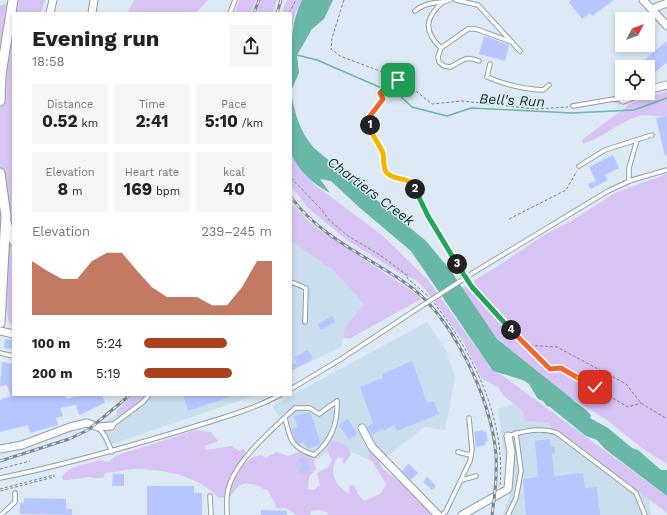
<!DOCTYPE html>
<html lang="en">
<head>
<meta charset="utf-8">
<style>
	:root { --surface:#fff; --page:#f6f6f6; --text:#222; --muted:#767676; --accent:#aa4220 }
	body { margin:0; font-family:"Work Sans",sans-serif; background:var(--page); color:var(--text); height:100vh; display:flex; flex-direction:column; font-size:15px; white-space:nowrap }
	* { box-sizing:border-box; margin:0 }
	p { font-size:13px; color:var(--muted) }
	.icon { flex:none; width:22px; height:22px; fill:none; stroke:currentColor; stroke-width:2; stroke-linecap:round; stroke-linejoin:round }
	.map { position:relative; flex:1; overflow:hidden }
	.drawer { position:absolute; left:12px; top:12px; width:280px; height:384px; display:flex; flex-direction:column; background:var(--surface); border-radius:0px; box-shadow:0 2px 6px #0003 }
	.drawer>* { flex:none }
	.needle { width:26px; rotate:48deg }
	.controls { position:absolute; left:615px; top:12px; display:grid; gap:8px }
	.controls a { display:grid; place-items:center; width:40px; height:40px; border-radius:0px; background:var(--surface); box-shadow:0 2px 6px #0003; font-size:20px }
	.pin { position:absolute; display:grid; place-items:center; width:34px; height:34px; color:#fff; margin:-17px; border-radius:8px; box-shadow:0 2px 6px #0006 }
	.km { position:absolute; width:20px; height:20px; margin:-10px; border-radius:50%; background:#222; color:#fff; font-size:11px; line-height:20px; text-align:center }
	.round { display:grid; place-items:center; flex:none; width:42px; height:42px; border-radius:0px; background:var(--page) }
	.summary { display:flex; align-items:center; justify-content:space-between; height:68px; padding:0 20px }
	h1 { font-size:22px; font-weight:700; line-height:30px }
	.metrics { display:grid; grid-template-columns:repeat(3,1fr); gap:6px; height:68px; padding:4px 20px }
	.metrics div { display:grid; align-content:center; border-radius:0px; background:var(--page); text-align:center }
	.metrics b { font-size:17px; font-weight:700 }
	.metrics small { font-size:11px; font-weight:400 }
	.metrics p { font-size:11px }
	.chart { height:112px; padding:8px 20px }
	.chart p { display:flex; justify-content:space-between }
	.chart svg { width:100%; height:72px; margin-top:4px; fill:var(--accent); opacity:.7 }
	ul { padding:0 20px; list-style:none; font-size:13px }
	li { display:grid; grid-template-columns:64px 48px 1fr; align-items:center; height:30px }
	li i { height:10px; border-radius:5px; background:var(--accent) }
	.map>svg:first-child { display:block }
	.built { fill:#cbdeed }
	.green { fill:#d8c4f4 }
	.water { fill:#68b7a7 }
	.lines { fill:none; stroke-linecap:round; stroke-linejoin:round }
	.stream { stroke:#68b7a7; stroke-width:1.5 }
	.building { fill:#b7c6fe }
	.service-casing { stroke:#929da7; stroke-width:5.5 }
	.minor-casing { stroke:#929da7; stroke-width:9 }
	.tertiary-casing { stroke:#929da7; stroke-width:11 }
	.path { stroke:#7e868d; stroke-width:1; stroke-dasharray:3 2; stroke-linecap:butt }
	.service { stroke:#fff; stroke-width:3.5 }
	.minor { stroke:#fff; stroke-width:7 }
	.tertiary { stroke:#fff; stroke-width:9 }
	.rail-casing { stroke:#7e878e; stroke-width:3 }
	.rail { stroke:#dde9f4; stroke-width:1.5; stroke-dasharray:4.5; stroke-linecap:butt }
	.service-bridge-casing { stroke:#929da7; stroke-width:5.5; stroke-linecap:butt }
	.service-bridge { stroke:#fff; stroke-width:3.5 }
	.split-1-casing { stroke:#fff; stroke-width:8 }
	.split-2-casing { stroke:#fff; stroke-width:8 }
	.split-3-casing { stroke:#fff; stroke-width:8 }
	.split-4-casing { stroke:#fff; stroke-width:8 }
	.split-5-casing { stroke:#fff; stroke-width:8 }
	.split-6-casing { stroke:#fff; stroke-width:8 }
	.split-1 { stroke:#f0652b; stroke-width:5 }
	.split-2 { stroke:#f5b400; stroke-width:5 }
	.split-3 { stroke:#22a559; stroke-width:5 }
	.split-4 { stroke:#22a559; stroke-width:5 }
	.split-5 { stroke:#f0652b; stroke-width:5 }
	.split-6 { stroke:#f5b400; stroke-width:5 }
	.labels { text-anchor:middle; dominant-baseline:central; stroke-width:3; stroke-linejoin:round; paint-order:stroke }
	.water-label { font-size:14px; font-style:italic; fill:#0d342d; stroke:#dde9f4 }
</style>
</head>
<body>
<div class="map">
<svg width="667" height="515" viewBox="0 0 667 515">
	<rect width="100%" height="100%" fill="#dde9f4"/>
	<!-- built -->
	<g class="built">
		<path d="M291,241L333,270L364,304L346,326L341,347L291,371Z"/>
		<path d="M427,322L446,350L455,377L445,430L424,427L378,464L336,445L311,464L272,406Z"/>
		<path d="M144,395H256L107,446L94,427L131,407Z"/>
		<path d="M519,402L649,497L651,515H503L510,495L498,409Z"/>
	</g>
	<!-- green -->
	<g class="green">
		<path d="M14,0H45L41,13H13V325L9,322L0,285V6Z"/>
		<path d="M134,0H208L196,13H127Z"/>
		<path d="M239,0H256L251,13H235Z"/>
		<path d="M261,0H277L273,13H256Z"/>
		<path d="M287,0H302L295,14L291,35V13H282Z"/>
		<path d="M667,91V116C658,117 645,114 639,116C618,123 603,137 583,144L582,140L630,104Z"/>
		<path d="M291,154L294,161L315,185L383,236L428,280L493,371L500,374L667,496V513L583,449L550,428L549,423L525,421L524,412L503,395L498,387L482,379L463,341L425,289L416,280L403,275L347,240L308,208L291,186Z"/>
		<path d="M667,174V464L642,448L607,420L571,398L497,339L462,288L506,261L542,236L569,222L617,192Z"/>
		<path d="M291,202L312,225L416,294L421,299L349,339L343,337L346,326L364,304L333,270L291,241Z"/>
		<path d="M133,395H145L136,405L117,416V410Z"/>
		<path d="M196,430L211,432L218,441L205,446L206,450L232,446L239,451L244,449L246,453L242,462L246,463L253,457L261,455L266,458L276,452L288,456L300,452L313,459L316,469L309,477L308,489L314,490L320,485L317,473L329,467L332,460C327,454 326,447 332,441C340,442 348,446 351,454L345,463H343V458L338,457C327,471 336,488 350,494L349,487L351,485L355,486L357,493L364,501L380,494L386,485C381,473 373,465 368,454L372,452L384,470L408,488L430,511V515H328L327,512L319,510L311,511L310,515H296L286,508H277L268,490L263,489L261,487C243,481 241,482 230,497L219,498C200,477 170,471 143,469C131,468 117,472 106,473L103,478H92L90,477L67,480H63L62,478C66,465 89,465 99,460L109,462L115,456Z"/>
	</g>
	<!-- water -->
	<g class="water">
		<path d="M302,0H333L324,19L312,29L297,55L299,73L291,91C291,60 288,29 302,0Z"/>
		<path d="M291,91C294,113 300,132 314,148L426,241L451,271L497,339L571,398C577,405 588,409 591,416L590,418L608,428L632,448L638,450L661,470H667V496L605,449L597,440L586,436L550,407L547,406L543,401L538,399L529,384L523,380L493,371L411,251L360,208L331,181L320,179L330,193C313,184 299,171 291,154Z"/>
	</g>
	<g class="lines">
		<!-- stream -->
		<path class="stream" d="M297,55L317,60L400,96L412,107L447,116L471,108L572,113L634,110L667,98"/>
	</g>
	<!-- building -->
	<g class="building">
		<path d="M572,0H614L592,16L590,13L582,19L569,2Z"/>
		<path d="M484,36L509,45L505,61L479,54Z"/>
		<path d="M667,41V62L648,78V67H636Z"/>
		<path d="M667,116V155L665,156L656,118Z"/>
		<path d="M613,155L619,168L605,175L608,180L591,189L588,184L596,181L589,167Z"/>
		<path d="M332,316L335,322L321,330L318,324Z"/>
		<path d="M5,339L13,340V349L4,348Z"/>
		<path d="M308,350L313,359L291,371V365L297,362L294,357Z"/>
		<path d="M412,361L427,403L434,401L439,414L397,431L394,425L384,431L382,429L372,435L367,427L373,423L360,387L383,378L382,374Z"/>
		<path d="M2,362L13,364V395H65L66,399L82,395H102L105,403L79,415L76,405L60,408L63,416L56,418L58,425L30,433L28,425L0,432V400L11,396L7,385L0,386Z"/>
		<path d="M183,395H233V396L188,411Z"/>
		<path d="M310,412L321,444L308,449L303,442L299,444L295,440L292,429L298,427L294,416Z"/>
		<path d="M348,419L357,434L349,440L339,425Z"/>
		<path d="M483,430V432L486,431L488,441L485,442L486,445L476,447L474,432Z"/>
		<path d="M550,439L551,447H555V454H552L554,476L583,473L585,488L597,487L600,515H526L523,479L538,477L535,441Z"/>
		<path d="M303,457L311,468L302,474L298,469L303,466L298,460Z"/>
		<path d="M409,464L418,473L411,480L402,471Z"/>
		<path d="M113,474H124V486H112Z"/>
		<path d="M427,477L436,486L432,490L423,482Z"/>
		<path d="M147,486H194V493H202V515H147Z"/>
		<path d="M24,498L66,499V509H72V515L20,514V503H24Z"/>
		<path d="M261,510L287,511V515H261Z"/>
	</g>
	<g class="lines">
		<!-- service casing -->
		<g class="service-casing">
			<g id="service">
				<path d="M456,0L478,5L520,51"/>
				<path d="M415,11C429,0 435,5 450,0"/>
				<path d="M230,13L235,0"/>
				<path d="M441,48C424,32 424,18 443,2"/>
				<path d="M479,61C464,55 463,61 450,67L444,66L439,62L438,57L441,48L468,29H476L512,42"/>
				<path d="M490,64L487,77C506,85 523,89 543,90L549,85"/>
				<path d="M573,106L614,99L623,100"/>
				<path d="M579,166L605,150L652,135"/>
				<path d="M629,181V168L637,140"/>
				<path d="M476,271L608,191L632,180L667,170"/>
				<path d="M291,282L306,288L305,322"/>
				<path d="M0,353L13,356"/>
				<path d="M291,389L341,359L420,307"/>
				<path d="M285,418C290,439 291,448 314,455C332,441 338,423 337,401"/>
				<path d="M111,426L143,402L149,395"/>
				<path d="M98,427L105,436L112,452"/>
				<path d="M508,436C523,431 541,427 557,433L631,489L636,493L645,515"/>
				<path d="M458,452L470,455"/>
				<path d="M0,478C61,466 120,449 180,431C214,420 248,412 280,395"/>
				<path d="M462,480L476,476"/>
				<path d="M210,496L211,515"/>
				<path d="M1,515L15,502V493"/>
				<path d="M227,515C227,507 226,498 228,490C234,461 274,428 295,408H310L319,414L337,401"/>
				<path d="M442,515L446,511L470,461L472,450L469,418"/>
				<path d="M508,515L516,498L521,471L516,433"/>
			</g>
		</g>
		<!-- minor casing -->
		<g class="minor-casing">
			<g id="minor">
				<path d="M643,0L667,26"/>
				<path d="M652,9L667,3"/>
				<path d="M50,13L53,0"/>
				<path d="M92,13L94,0"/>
				<path d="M648,90L667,85"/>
				<path d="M623,100L641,93"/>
				<path d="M7,222L13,241"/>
				<path d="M0,331L13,334"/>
				<path d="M362,428L372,447L438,515"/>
				<path d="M0,449L22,445L70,427L87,423L98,427L111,426"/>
				<path d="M462,515L508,489L511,452L508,436"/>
			</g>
		</g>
		<!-- tertiary casing -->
		<g class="tertiary-casing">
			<g id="tertiary">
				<path d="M0,101L1,75L13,0"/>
				<path d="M0,173L6,216L0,323"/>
			</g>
		</g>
		<!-- path -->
		<g class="path">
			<path d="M344,0L332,38L331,49L340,56L385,73L411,88L392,91L385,88L380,93L383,99L370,116L371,132L382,152L386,171L413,184L428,216L463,273"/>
			<path d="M289,13L296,0"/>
			<path d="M412,88L432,104L462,101L536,109L568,107"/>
			<path d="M291,178L322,210L329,220L348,236L380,255L408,276L407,278L428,296"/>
			<path d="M509,219L566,190L577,171"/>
			<path d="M469,282L525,345L550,369L561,368L628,407L641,403"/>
			<path d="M434,303C474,354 506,420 500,486"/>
			<path d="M525,345L557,347L626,384L641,403L667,419"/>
			<path d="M0,469L30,461"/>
			<path d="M0,489L54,475V477L0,491"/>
		</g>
		<!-- service -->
		<use href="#service" class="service"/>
		<!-- minor -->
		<use href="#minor" class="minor"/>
		<!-- tertiary -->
		<use href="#tertiary" class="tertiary"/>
		<!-- rail casing -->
		<g class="rail-casing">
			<g id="rail">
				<path d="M254,13L259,0"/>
				<path d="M277,13L281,0"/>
				<path d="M291,197C319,236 366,256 404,282C451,313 492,399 496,455C497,475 495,495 492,515"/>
				<path d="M0,461L69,439L88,430L130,395"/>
			</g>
		</g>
		<!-- rail -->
		<use href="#rail" class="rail"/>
		<!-- service-bridge casing -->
		<g class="service-bridge-casing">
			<path id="service-bridge" d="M420,307L476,271"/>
		</g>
		<!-- service-bridge -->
		<use href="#service-bridge" class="service-bridge"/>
	</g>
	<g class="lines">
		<!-- split-1 casing -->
		<g class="split-1-casing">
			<path id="split-1" d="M370,125V116L383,99L380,93L385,88L392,91L411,88L398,80"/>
		</g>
		<!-- split-2 casing -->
		<g class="split-2-casing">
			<path id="split-2" d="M370,125C371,136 379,143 383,153C384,159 383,167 386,172C394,182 410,175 415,189"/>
		</g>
		<!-- split-3 casing -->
		<g class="split-3-casing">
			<path id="split-3" d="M415,189L428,216L457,264"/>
		</g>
		<!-- split-4 casing -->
		<g class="split-4-casing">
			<path id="split-4" d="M457,264L472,287L511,330"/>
		</g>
		<!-- split-5 casing -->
		<g class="split-5-casing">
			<path id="split-5" d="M511,330L550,369L561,368L578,378"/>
		</g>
		<!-- split-6 casing -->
		<g class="split-6-casing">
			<path id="split-6" d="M578,378L595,387"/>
		</g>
		<!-- split-1 -->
		<use href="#split-1" class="split-1"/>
		<!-- split-2 -->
		<use href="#split-2" class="split-2"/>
		<!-- split-3 -->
		<use href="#split-3" class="split-3"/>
		<!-- split-4 -->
		<use href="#split-4" class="split-4"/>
		<!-- split-5 -->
		<use href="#split-5" class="split-5"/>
		<!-- split-6 -->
		<use href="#split-6" class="split-6"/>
	</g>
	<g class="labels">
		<!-- water labels -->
		<g class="water-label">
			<text transform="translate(512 100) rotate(3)">Bell's Run</text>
			<text transform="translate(371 191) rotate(37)">Chartiers Creek</text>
		</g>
	</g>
</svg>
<div class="controls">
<a><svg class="needle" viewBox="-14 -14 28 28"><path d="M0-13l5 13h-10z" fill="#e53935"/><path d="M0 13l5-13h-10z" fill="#767676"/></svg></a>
<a><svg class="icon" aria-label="locate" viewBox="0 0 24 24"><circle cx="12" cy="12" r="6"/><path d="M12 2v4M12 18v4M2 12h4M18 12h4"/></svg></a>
</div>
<div class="pin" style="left:398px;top:80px;background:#1e9e55"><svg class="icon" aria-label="arrive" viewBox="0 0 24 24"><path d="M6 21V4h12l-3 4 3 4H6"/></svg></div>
<div class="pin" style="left:595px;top:387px;background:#d93025"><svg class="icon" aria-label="check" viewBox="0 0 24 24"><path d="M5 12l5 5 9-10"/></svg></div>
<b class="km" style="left:370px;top:125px">1</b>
<b class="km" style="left:415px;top:189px">2</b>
<b class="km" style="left:457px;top:264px">3</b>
<b class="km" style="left:511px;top:330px">4</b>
<section class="drawer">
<div class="summary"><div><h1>Evening run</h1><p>18:58</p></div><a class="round"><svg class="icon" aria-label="share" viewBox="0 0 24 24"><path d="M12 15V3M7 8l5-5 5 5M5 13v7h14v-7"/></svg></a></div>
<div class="metrics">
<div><p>Distance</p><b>0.52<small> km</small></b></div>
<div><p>Time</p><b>2:41</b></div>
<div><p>Pace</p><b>5:10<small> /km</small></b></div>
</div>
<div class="metrics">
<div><p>Elevation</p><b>8<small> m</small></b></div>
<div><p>Heart rate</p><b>169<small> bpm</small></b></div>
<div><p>kcal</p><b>40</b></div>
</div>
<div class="chart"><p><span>Elevation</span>239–245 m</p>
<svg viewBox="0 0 160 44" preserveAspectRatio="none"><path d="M0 44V11L10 17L20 22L30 22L40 11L50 6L60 6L70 17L80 27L90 33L100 33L110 33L120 38L130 38L140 27L150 11L160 11V44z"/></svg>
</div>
<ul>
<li><b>100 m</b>5:24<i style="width:65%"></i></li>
<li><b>200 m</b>5:19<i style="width:69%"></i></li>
</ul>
</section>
</div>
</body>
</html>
